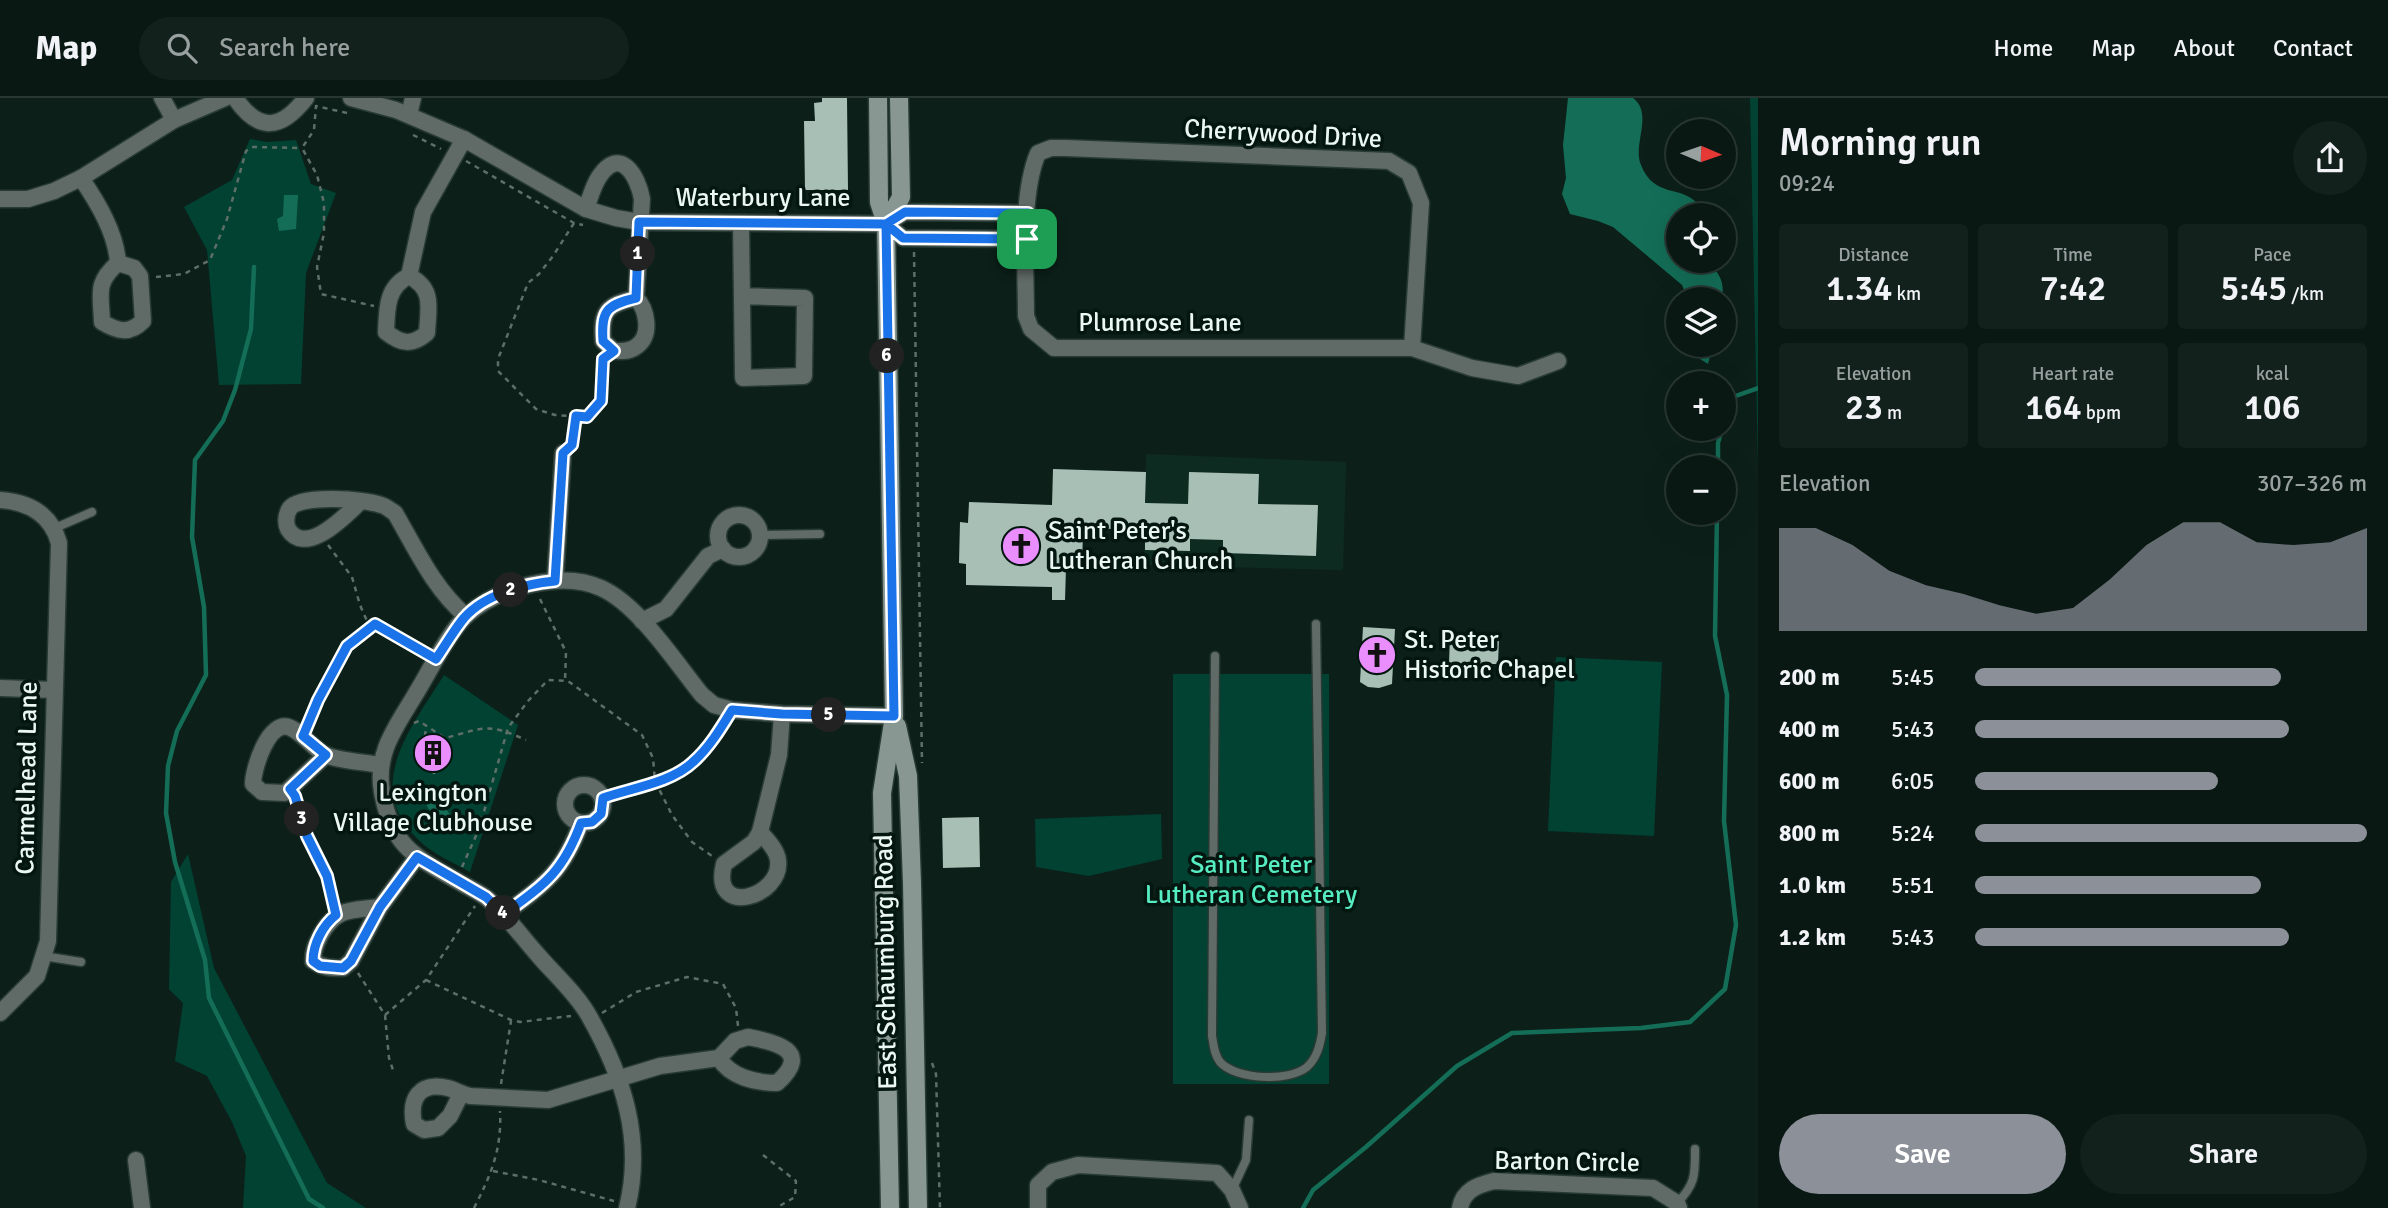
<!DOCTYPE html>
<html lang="en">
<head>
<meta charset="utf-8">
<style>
	:root { --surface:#091813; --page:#12211c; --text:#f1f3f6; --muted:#99a0a0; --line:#293733; --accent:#8c9099 }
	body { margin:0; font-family:Signika,sans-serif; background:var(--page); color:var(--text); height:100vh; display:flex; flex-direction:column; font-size:26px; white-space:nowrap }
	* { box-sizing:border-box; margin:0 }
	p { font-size:23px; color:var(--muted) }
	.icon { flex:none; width:38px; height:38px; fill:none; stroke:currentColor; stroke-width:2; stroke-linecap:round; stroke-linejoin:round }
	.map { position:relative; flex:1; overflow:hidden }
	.sheet { display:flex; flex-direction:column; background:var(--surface); width:630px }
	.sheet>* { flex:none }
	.needle { width:46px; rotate:92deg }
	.controls { position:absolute; left:1666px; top:21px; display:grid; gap:14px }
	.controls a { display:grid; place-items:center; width:70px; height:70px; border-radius:50%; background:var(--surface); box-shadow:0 7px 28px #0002,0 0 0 2px var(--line); font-size:35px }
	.pin { position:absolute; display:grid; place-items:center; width:60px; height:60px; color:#fff; margin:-30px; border-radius:14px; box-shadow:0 4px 10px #0006 }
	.km { position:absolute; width:35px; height:35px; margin:-18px; border-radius:50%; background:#222; color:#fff; font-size:19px; line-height:35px; text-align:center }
	.round { display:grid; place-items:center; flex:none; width:74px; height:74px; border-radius:37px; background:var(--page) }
	.headline { display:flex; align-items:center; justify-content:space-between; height:119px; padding:0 21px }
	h1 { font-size:38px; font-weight:600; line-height:52px }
	.metrics { display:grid; grid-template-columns:repeat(3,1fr); gap:10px; height:119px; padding:7px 21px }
	.metrics div { display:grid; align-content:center; border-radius:7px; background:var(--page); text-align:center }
	.metrics b { font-size:35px; font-weight:600 }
	.metrics small { font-size:19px; font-weight:400 }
	.metrics p { font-size:19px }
	.chart { height:196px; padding:14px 21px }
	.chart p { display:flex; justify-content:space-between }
	.chart svg { width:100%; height:126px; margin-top:7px; fill:var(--accent); opacity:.7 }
	.primary-button { display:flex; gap:14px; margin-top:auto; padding:14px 21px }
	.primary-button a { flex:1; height:80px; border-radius:42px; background:var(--accent); color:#fff; font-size:28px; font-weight:600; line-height:80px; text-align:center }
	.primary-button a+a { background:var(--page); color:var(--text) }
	ul { padding:0 21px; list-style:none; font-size:23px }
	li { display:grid; grid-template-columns:112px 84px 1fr; align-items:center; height:52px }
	li i { height:18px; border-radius:9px; background:var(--accent) }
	header { display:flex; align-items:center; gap:42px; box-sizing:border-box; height:98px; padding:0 35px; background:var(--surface); border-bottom:2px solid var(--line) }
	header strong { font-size:33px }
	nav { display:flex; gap:38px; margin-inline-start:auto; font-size:24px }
	.search { width:490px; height:63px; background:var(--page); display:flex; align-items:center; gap:18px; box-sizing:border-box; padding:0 24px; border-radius:38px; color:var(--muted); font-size:26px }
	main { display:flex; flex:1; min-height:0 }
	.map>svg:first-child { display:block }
	.built { fill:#0e2b22 }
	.green { fill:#014233 }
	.water { fill:#146e57 }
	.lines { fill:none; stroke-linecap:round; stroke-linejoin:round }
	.stream { stroke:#146e57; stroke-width:4.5 }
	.building { fill:#a8bfb6 }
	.lane-casing { stroke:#273a33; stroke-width:11 }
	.street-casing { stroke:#273a33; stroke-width:19 }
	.secondary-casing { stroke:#273a33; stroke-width:21 }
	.path { stroke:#5e6f68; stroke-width:2.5; stroke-dasharray:5 5; stroke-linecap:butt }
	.lane { stroke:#606a66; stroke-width:8 }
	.street { stroke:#606a66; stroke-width:16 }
	.secondary { stroke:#889791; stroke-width:18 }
	.route-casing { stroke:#fff; stroke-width:14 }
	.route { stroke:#1a73e8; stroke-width:9 }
	.labels { text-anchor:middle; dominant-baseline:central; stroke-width:7; stroke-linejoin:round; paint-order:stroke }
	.street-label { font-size:26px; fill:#ebf7f2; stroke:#041610 }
	.poi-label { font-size:26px; fill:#ebf7f2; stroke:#041610; text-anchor:start }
	.park-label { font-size:26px; fill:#57edc2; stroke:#041610 }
</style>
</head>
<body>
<header>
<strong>Map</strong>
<div class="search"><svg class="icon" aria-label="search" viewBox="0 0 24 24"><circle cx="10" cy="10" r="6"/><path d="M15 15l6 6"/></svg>Search here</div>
<nav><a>Home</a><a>Map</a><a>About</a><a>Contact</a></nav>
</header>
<main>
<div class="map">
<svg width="1758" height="1110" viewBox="0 0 1758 1110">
	<rect width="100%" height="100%" fill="#0c2019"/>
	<!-- built -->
	<path class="built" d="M1146,356L1346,364L1343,472L1144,467Z"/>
	<!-- green -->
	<g class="green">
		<path d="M1750,0H1758V367Z"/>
		<path d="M250,41L267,44L296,42L311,86L336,95L306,175L301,286L219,287L207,152L184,109L232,82Z"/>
		<path d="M1556,559L1662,564L1654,738L1548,733Z"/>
		<rect x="1173" y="576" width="156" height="410"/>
		<path d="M444,577L518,627L470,774C456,766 440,759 428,750C357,695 409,633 444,577Z"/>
		<path d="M1161,716L1162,761L1089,778L1036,769L1035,721Z"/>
		<path d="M188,756L214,870L327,1085L366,1110H243L246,1058L232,1024L207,978L175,963L183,905L169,891L171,784Z"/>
	</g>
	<!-- water -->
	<g class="water">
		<path d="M1568,0H1633C1654,16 1632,46 1641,67C1654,100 1680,87 1697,105L1696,117H1678V163H1707C1719,175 1725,183 1722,201H1688L1682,187L1613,129L1598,123L1570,116L1562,96L1566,80L1563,47Z"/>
		<path d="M284,97H298L296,131L279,133L277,121L283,118Z"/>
		<path d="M1694,247H1713L1708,266L1692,256Z"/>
		<path d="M432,690L453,721L438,733L426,721L432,716L421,698Z"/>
	</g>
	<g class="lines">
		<!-- stream -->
		<g class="stream">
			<path d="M254,169L251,231L235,292L223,323L195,362L192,439L204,509L206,577L177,633L168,668L166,715L175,764L205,862L209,900L309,1101L323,1110"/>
			<path d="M1724,323L1730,300L1758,290"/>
			<path d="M1718,369V345L1722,331"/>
			<path d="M1303,1110L1313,1092L1366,1049L1457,968L1512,935L1641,930L1690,924L1725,891L1736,827L1724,723L1727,597L1715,538L1717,415"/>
		</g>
	</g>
	<!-- building -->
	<g class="building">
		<path d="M822,0H847L848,92H805L804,23H815L814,5L822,4Z"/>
		<path d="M1053,371L1146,374L1145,405L1188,406L1189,374L1259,376L1258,406L1318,407L1316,458L1223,455V442L1190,441V453L1145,452V432L1083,430L1082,470H1066L1065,502H1052V489L966,487V466L959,465L960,424L968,425L969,404L1052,407Z"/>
		<path d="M1363,529L1395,531L1392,586L1379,590L1368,589L1360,584Z"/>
		<path d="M1450,538L1499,541L1498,566H1449Z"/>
		<path d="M434,635L445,642V668L434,676L419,668L422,640Z"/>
		<path d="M979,719L980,769L943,770L942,720Z"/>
	</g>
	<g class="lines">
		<!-- lane casing -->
		<g class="lane-casing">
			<g id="lane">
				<path d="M55,430L92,414"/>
				<path d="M760,437L820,436"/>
				<path d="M1215,558L1212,938C1214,948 1214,956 1220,964C1236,982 1289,984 1307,969C1317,960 1320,947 1322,935L1316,526"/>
				<path d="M43,858L81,864"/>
				<path d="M1232,1092L1246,1062L1249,1022"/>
				<path d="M1677,1105C1696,1086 1695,1076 1695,1051"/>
			</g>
		</g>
		<!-- street casing -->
		<g class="street-casing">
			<g id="street">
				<path d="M162,0L174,22"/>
				<path d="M235,0C259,35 281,32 306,0"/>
				<path d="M351,0L396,12L464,41L586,111L616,120L639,124L886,126L905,114L1028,115"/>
				<path d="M409,17L413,0"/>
				<path d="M81,80C98,105 116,135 118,165"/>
				<path d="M0,101H28L54,93L81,80L174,22L225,0"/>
				<path d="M586,111C590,100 593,88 599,79C620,47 638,78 642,101L636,200C647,211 652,237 637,248C630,254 621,253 614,253L603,243C601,213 606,207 636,200"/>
				<path d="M741,125L743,280L804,278L805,200L742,198"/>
				<path d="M886,126L903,140L1027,141"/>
				<path d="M118,165L134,170L140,178L143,223C129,237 117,233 102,224C101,195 95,185 118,165Z"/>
				<path d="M409,178C435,191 428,211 427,235C412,248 401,246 386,234C387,212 386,189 409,178Z"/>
				<path d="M409,178L423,114L464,41"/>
				<path d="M1412,250L1421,105L1409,75L1389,63L1065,50H1051L1038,55C1020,98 1026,170 1026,218L1031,231L1054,250H1412L1472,270L1518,278L1558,263"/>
				<path d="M0,402C29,404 51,416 59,445L48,843L37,878L0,915"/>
				<path d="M360,404C346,417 306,460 288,431C285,425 286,416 290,410C301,396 365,401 381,407C386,408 390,412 395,415C416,451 434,491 466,518"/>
				<circle cx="739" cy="438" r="21"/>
				<path d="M555,483L563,355"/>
				<path d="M642,523L666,511L708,458L723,451"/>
				<path d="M0,590L54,592"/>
				<path d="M326,657L285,695L262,694L253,686C253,671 269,619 291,630C304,636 313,651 326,657C339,663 365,664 380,667"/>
				<circle cx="584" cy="706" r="19"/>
				<path d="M760,734C767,742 777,752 778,762C783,799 710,821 724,766L754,744Z"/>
				<path d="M760,734L779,657L782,616"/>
				<path d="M380,809C351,813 337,809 321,836C316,846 313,852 313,863C323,870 331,870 343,870L351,863L380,809L417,759"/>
				<path d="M504,816C545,786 563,774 581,725"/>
				<path d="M748,939C776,944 813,953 777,985C756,985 730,979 719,960L735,943Z"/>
				<path d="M461,996L450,1018L438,1030L424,1032L414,1026C409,1001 419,983 448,990C456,992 461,996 470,998L548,1002L660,968L719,960"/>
				<path d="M136,1062L142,1110"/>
				<path d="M627,1110C644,1041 623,978 589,918C576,895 554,876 538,857C521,838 507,818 488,801C481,795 470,790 461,785C416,759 392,750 382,694C375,655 396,629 415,597C428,576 450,532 467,517C499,489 562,472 601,490C639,507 676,565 702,597L714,607L732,612L782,616L894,618"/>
				<path d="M1038,1110V1087L1052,1074L1078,1067L1217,1075L1232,1092L1240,1110"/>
				<path d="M1460,1110C1463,1092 1478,1087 1494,1083L1653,1090L1677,1105L1679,1110"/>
			</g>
		</g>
		<!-- secondary casing -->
		<g class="secondary-casing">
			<g id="secondary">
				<path d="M878,0L879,104L886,126L894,618L882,695L890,1110"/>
				<path d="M886,126L901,99L899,0"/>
				<path d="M897,628L908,678L912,785L918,1110"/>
			</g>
		</g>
		<!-- path -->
		<g class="path">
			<path d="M347,15L316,8L314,32L302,50L317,77L324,105V135L317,169L321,196L374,208"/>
			<path d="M413,37L441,51"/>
			<path d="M466,63L574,125L583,127"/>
			<path d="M574,125L553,158L539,176L528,185L498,261V273L536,311L555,317L587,319L601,303L603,264"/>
			<path d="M914,154L922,665"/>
			<path d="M156,179L184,176L210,162L227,121L246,53L252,49L302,50"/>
			<path d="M573,343L576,318"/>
			<path d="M328,447L352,479L360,507L370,530"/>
			<path d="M540,501L566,554L565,583"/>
			<path d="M414,625L419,623L445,640C485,630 486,624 526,642"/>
			<path d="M309,626L318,602L347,548L375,526L424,554"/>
			<path d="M425,638L426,628"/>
			<path d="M602,700L678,674L693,665L725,624"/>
			<path d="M297,703L307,738L327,778L334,804"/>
			<path d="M462,769L479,731L508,630L528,603L548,582L568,583L642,637L653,660L655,683L672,717L692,744L712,758"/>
			<path d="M358,875L385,917L389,960L394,975"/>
			<path d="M426,882L511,922L520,924L571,918"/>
			<path d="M602,915L636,894L687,879L723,886L736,910L738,928"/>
			<path d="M385,917L426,882L475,808"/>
			<path d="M932,965L936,976L940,1110"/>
			<path d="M501,986L511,923"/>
			<path d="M763,1057L796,1083L795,1099L776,1110"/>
			<path d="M493,1073L539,1082L614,1103"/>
			<path d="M474,1110C491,1077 502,1051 500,1013"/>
		</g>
		<!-- lane -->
		<use href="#lane" class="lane"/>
		<!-- street -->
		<use href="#street" class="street"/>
		<!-- secondary -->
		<use href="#secondary" class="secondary"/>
	</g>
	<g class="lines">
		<!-- route casing -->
		<g class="route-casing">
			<path id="route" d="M1027,141L903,140L886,126L639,124L636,200C606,207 601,213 603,243L614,253L603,261L601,303L587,319L576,318L572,347L563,355L555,483C525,486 485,496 464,520C454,532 445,548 436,561L375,526L347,548L318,602L303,638L326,657L290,691L295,698L307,738L327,778L336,817C323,827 313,846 313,863L320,868L343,870L351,863L380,809L417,759L486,799L504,816C545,786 563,774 581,725L592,724L601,716L603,700C631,690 671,685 693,664C709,650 721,630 732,612L782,616L894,618L886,126L905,114L1028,115L1027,141"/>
		</g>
		<!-- route -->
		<use href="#route" class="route"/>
	</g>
	<!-- icons -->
	<defs>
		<g id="church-disc" transform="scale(2.0125)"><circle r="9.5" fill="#ea8dfd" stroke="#041610"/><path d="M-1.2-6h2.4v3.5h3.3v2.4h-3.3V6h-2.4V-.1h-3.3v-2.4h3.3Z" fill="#111"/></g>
		<g id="building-disc" transform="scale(2.0125)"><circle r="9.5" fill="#ea8dfd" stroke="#041610"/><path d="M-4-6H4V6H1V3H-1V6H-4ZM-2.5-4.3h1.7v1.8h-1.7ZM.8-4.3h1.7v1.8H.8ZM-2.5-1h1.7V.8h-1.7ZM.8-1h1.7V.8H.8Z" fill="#111"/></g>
	</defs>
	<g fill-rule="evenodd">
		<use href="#church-disc" x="1021" y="448"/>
		<use href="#church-disc" x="1377" y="557"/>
		<use href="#building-disc" x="433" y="655"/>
	</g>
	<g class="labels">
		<!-- street labels -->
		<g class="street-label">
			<text transform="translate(1283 36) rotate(3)">Cherrywood Drive</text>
			<text x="763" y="100">Waterbury Lane</text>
			<text x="1160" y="225">Plumrose Lane</text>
			<text transform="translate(27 680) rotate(-89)">Carmelhead Lane</text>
			<text transform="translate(886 864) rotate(-91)">East Schaumburg Road</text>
			<text transform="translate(1567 1064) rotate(1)">Barton Circle</text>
		</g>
		<!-- poi labels -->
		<g class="poi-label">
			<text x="1048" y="433">Saint Peter's<tspan x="1048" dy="30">Lutheran Church</tspan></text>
			<text x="1404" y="542">St. Peter<tspan x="1404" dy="30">Historic Chapel</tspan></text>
			<text x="433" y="695" text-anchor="middle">Lexington<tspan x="433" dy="30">Village Clubhouse</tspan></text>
		</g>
		<!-- park labels -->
		<g class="park-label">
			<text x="1251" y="767">Saint Peter<tspan x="1251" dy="30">Lutheran Cemetery</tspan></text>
		</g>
	</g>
</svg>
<div class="controls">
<a><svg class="needle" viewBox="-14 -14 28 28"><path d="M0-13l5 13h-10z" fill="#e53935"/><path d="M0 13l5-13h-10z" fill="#99a0a0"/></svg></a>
<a><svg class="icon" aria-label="locate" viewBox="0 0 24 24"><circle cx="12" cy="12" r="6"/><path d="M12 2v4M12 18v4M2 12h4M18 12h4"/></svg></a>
<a><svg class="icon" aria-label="layers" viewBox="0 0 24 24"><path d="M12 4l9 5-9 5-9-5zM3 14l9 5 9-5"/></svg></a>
<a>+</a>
<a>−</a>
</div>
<div class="pin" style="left:1027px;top:141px;background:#1e9e55"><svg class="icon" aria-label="arrive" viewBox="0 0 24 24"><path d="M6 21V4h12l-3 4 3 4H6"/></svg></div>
<b class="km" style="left:638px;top:156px">1</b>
<b class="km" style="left:511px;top:492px">2</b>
<b class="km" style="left:302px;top:721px">3</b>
<b class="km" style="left:503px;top:815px">4</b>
<b class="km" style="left:829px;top:617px">5</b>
<b class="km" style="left:887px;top:258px">6</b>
</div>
<section class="sheet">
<div class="headline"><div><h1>Morning run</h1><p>09:24</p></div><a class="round"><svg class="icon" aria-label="share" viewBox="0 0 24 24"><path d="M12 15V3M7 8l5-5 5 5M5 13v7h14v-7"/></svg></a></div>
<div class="metrics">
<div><p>Distance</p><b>1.34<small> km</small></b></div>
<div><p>Time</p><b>7:42</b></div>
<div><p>Pace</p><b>5:45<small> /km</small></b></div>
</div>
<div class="metrics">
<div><p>Elevation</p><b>23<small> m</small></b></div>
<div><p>Heart rate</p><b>164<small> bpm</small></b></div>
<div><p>kcal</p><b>106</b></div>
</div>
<div class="chart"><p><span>Elevation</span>307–326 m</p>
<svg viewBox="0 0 160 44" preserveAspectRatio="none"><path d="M0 44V8L10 8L20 14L30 23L40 28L50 31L60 35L70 38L80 36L90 26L100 14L110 6L120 6L130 13L140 14L150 13L160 8V44z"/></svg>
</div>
<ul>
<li><b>200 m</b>5:45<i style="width:78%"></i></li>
<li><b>400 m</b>5:43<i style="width:80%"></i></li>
<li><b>600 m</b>6:05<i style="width:62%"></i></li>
<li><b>800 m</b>5:24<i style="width:100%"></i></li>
<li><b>1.0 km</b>5:51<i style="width:73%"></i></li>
<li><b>1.2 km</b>5:43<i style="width:80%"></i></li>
</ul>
<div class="primary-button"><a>Save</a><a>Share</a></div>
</section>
</main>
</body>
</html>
